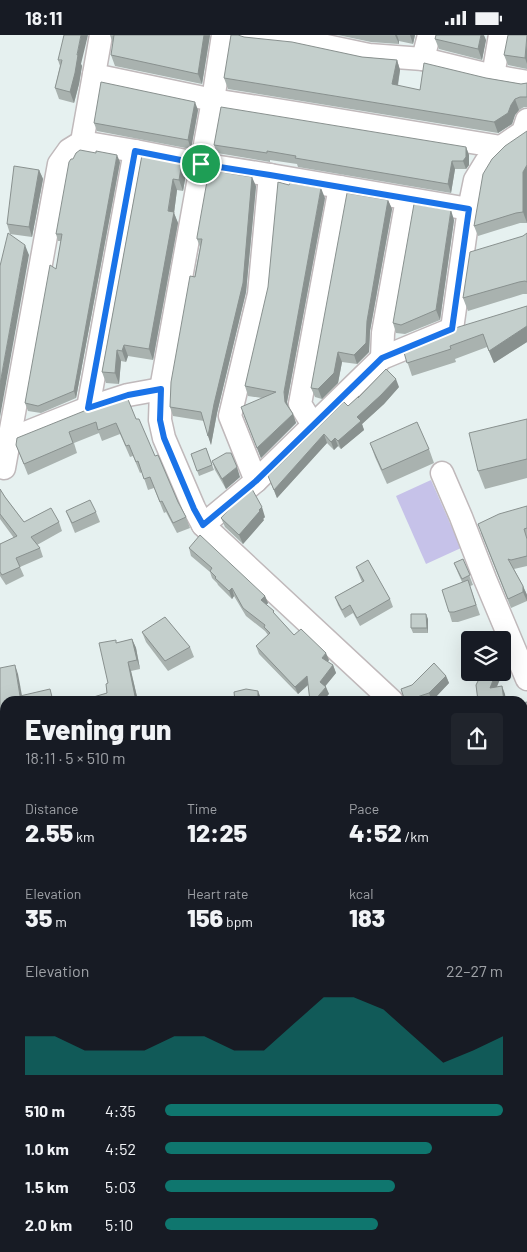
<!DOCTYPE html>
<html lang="en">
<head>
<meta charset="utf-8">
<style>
	:root { --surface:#171b24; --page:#20242c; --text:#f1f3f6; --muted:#9ea1a6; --accent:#0f766e }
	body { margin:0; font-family:Barlow,sans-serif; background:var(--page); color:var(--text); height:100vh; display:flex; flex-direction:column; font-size:19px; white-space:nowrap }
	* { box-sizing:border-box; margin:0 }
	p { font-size:16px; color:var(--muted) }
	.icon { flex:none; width:28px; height:28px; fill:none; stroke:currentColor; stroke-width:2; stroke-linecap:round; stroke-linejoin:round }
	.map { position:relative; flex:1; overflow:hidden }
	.drawer { position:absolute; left:0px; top:661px; width:528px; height:556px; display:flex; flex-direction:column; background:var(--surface); border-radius:15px 15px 0 0; box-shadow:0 5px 20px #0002 }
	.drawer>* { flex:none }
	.fabs { position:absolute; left:461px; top:596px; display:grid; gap:10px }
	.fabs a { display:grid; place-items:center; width:50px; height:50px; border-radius:5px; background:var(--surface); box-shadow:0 5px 20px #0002; font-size:25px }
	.pin { position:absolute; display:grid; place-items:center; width:42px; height:42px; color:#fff; margin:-21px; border:2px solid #fff; border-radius:50%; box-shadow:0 1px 5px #0007 }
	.round { display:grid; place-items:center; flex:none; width:52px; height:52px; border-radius:5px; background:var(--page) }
	.summary { display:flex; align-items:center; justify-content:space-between; height:85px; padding:0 25px }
	h1 { font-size:28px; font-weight:800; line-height:38px }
	.stats { display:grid; grid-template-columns:repeat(3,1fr); gap:8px; height:85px; padding:5px 25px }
	.stats div { display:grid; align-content:center }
	.stats b { font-size:25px; font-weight:800 }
	.stats small { font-size:14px; font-weight:400 }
	.stats p { font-size:14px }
	.chart { height:140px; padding:10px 25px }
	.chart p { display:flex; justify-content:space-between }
	.chart svg { width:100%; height:90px; margin-top:5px; fill:var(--accent); opacity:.7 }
	ul { padding:0 25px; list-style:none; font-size:16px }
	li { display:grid; grid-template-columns:80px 60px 1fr; align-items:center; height:38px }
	li i { height:12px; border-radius:6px; background:var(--accent) }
	.status { display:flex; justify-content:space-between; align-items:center; height:35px; padding:0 25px; background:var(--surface); direction:ltr }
	.status svg { height:14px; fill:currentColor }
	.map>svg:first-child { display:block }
	.green { fill:#c6c2e9 }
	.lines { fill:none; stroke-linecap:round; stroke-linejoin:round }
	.minor-casing { stroke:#c0b9bb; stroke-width:25 }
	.major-casing { stroke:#57f9de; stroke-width:30 }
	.minor { stroke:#fff; stroke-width:22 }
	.major { stroke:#adfffb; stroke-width:28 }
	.wall { fill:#a9b2af }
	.shaded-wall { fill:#89918f }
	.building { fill:#c4cfcc; stroke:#89918f }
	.route-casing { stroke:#fff; stroke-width:10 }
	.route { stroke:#1a73e8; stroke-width:6 }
</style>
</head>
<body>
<div class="status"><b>18:11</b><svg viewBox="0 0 49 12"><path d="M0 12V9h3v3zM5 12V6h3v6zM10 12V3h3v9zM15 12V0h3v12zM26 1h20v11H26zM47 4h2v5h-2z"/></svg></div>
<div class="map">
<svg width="527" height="1217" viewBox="0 0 527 1217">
	<rect width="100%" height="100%" fill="#e6f1f0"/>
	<!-- green -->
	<path class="green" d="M431,445L461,513L426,529L396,461Z"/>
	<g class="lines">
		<!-- minor casing -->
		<g class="minor-casing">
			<g id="minor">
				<path d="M223,0L213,65L161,354L160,385L164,403L194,473L203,490L392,666"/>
				<path d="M249,0L298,5L369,20L423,24L493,41L527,47"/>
				<path d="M423,24L429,0"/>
				<path d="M94,40L213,65L302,79L501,112"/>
				<path d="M493,41L500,0"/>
				<path d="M82,107L135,116L201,129L270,140L469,174"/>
				<path d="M382,323L383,298L407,164"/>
				<path d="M88,373L135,116"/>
				<path d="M313,390L300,369L340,152"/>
				<path d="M10,404L88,373L128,360L161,354"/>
				<path d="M4,433L59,129L69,115L82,107L101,0"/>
				<path d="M442,438L461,482L485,544L527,644"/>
				<path d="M256,446L230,381L259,259L270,140"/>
				<path d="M203,490L256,446L382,323L452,294L469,174L475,145L486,127L501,112L523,97L527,85"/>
				<path d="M522,805L527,812"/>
				<path d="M0,1142L5,1141"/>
				<path d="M204,1212L207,1217"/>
				<path d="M7,1217L18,1212"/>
			</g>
		</g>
		<!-- major casing -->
		<g class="major-casing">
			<g id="major">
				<path d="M0,772L5,773"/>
				<path d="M522,828L527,829"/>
			</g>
		</g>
		<!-- minor -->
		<use href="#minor" class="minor"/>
		<!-- major -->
		<use href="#major" class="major"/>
	</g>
	<!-- wall -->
	<g class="wall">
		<path d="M110,0H210L202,49L115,31L111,20L113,9Z"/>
		<path d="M338,0H415L413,9L399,6V9L371,7Z"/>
		<path d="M527,0V34L508,30L504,20Z"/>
		<path d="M244,2L362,22L397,25L400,35L398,51L420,55L486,43L521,49L527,48V72H524L519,75L515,80L512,89L498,98L228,54L224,43Z"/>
		<path d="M435,4L486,5L482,25L439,14Z"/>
		<path d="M58,25L81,29L82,31L79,49L74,68L59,64L55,53L60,31Z"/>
		<path d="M198,75L191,114L97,96L94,88Z"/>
		<path d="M527,96V188H520L478,201L474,191Z"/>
		<path d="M214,110L466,112L469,120V130L466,134H455L451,158L298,132L297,129L270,125V127L217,118Z"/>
		<path d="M142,120L186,139L183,156L177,155L174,178L178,188L153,325L128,321L126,327L121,326L119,349L106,348L102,337Z"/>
		<path d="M120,127L76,363L41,378L28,376L25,368L56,234L61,206H58L56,199Z"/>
		<path d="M39,135L43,144L32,202L10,199L7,189Z"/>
		<path d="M256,151L246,257L217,378L211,410L204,386L173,381L170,372L200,212L197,204Z"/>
		<path d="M325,163L287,367L288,370L293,379L296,388L261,423L244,381L262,363L248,361L245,351Z"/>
		<path d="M388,165L392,174L370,296L369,317L357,329L342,327L338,348L322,364L315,362L311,353Z"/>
		<path d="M454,185L440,285L405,299L396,298L393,288Z"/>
		<path d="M527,198V259H523L468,276L463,263L523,201Z"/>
		<path d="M527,271V307L494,328L487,312L455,324L456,327L412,341L403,314Z"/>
		<path d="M399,352L384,369L362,389L364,395L341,414L338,411L334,415L327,408L277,463L268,441L348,371L359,362Z"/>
		<path d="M89,374L136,384L186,482L190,493L177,498L166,477L164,478L154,453L148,455L142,437L140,438L133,421L130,422L120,399L102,406L99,398L74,408L77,418L28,440L16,410Z"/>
		<path d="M527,384V443L485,454L478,436Z"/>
		<path d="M370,408L429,414L434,428L387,449L375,422Z"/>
		<path d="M206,413L214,435L199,441L191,419Z"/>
		<path d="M212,426L240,442L226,454L215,435Z"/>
		<path d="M0,454L5,462L24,487H59L62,496L37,510L40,513L43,522L20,532L24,541L6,550L0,541V509L14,503L0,484Z"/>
		<path d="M527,471V531L514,534L523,551L527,560V566L511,573L481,498Z"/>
		<path d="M66,476L96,477L100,487L75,498Z"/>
		<path d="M265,482L263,484L264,485L243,509L225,492L221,483Z"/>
		<path d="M189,513L265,561L268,568L266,570L294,600L329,625L328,627L333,630L336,638L325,651L329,659L308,650L298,659L259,619L256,611L268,600L265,596L246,581L234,561L232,564L218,550L217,548L212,543L210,537L191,521Z"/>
		<path d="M463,524L473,550L470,551L480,580L458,587H452L449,577L462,547L458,538L454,528Z"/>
		<path d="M356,532L390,564L393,572L360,591L353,578L345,583L338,570L335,562L362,547L359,540Z"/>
		<path d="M428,584V598H413L411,593Z"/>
		<path d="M142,597L190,612L194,622L168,636L146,607Z"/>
		<path d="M132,604L136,613L140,634L131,636L138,666H80L107,658L108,648L117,608Z"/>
		<path d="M446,641L449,648L432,666H405Z"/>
		<path d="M527,667V690L524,691L523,698H522V668Z"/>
		<rect x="0" y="731" width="5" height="26"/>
	</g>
	<!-- shaded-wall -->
	<g class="shaded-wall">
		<path d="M81,0H88L81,29L82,31L79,49L74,68L70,57Z"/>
		<path d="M204,0H210L202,49L198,39Z"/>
		<path d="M395,0H397L399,6V9Z"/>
		<path d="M410,0H415L413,9Z"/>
		<path d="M481,0H484L486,5L482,25L478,14Z"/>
		<path d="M527,6V29L525,23Z"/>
		<path d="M397,25L400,35L396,60L392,49Z"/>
		<path d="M515,64L519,75L515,80L512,89L498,98L494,87L511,70Z"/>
		<path d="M195,67L198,75L191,114L188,105Z"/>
		<path d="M466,112L469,120V130L466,134L463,126Z"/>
		<path d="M117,120L120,127L76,363L74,356Z"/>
		<path d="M452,126L455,134L451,158L448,149Z"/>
		<path d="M182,128L186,139L183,156L179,145Z"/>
		<path d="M527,130V188L523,177V137Z"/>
		<path d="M39,135L43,144L32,202L29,192Z"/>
		<path d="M252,142L256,151L246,257L217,378L211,410L208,401Z"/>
		<path d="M173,144L177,155L174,178L178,188L153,325L149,314Z"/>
		<path d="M321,153L325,163L287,367L289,376L285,367L284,357Z"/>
		<path d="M388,165L392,174L370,296L369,317L357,329L354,320L367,286Z"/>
		<path d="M451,175L454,185L440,285L436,275Z"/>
		<path d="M25,210L29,220L0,382V349Z"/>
		<path d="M527,291V307L494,328L489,316Z"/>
		<path d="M124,310L128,321L126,327L122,316Z"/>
		<path d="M117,315L121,326L119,349L115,338Z"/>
		<path d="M338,317L342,327L338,348L322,364L318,354Z"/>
		<path d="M396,344L399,352L384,369L362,389L364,395L341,414L338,406L357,382Z"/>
		<path d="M293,379L296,388L261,423L257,413Z"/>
		<path d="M324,399L327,408L277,463L274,455Z"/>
		<path d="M335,403L338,411L334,415L331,407Z"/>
		<path d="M237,432L240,442L226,454L222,444Z"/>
		<path d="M262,472L265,482L263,484L264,485L243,509L239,500Z"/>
		<path d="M523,551L527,560V566L523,557Z"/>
		<path d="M232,553L234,561L232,564L229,556Z"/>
		<path d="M265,561L268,568L264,573L261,565Z"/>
		<path d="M426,579L428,584V598L427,593Z"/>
		<path d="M132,604L136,613L140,634L137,625Z"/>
		<path d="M326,618L329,625L325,630L322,623Z"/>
		<path d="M128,627L131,636L138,666H136Z"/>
		<path d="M15,630L18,639L23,666L20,661Z"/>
		<path d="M333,630L336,638L323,654L320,647Z"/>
		<path d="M502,632L504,635L493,661L490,653L496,638H502Z"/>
		<path d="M307,641L309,649L298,659L295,652Z"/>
		<path d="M446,641L449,648L432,666L429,658Z"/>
		<path d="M502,651L505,659L506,666H504Z"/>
		<path d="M326,652L329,659L323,666H314Z"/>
		<path d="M258,656L262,666H258Z"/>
		<path d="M522,687L524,691L523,698L522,696Z"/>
	</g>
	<!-- building -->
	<g class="building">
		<path d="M64,0H81L77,20H78L75,38L70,57L55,53L62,25H58Z"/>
		<path d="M114,0H204L198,39L111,20Z"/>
		<path d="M231,0H238L244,2L292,7L362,22L397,25L392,49L420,55L424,28L486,43L521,49L527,48V62H520L515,64L511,70L508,78L494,87L224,43Z"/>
		<path d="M436,0H481L478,14L435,4Z"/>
		<path d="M508,0H527L525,23L504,20Z"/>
		<path d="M101,47L195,67L188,105L94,88Z"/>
		<path d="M221,72L466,112V122L463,126H452L448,149L295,123L296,121L267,116V118L214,110Z"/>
		<path d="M527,96V130L523,137V177L516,178L474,191L483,139L492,124L505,111Z"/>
		<path d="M80,115L96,118V116L117,120L74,356L38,371L25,368L50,230L56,234L62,199H56L69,127L71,124H73L76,118Z"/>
		<path d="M142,120L182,128L179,145L173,144L168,176L174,177L149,314L124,310L122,316L117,315L115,338L102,337Z"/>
		<path d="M14,131L39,135L29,192L7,189Z"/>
		<path d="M209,135L252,142L243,248L214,369L208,401L201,377L170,372L171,347L190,241L195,242L202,204H197V202Z"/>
		<path d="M278,147L289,150L290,148L321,153L284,357L285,367L293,379L257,413L241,372L276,357L245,351L268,252Z"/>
		<path d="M347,158L388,165L367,286L366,308L354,320L338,317L334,338L318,354L311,353Z"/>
		<path d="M414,169L451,175L436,275L401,290L393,288Z"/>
		<path d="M8,198L25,210L0,349V231Z"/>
		<path d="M527,198V247L525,246L519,247L463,263L470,217L523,201Z"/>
		<path d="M527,271V291L489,316L483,299L450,311L451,314L407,328L403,314L452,294Z"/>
		<path d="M386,334L396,344L381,360L357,382L361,386L338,406L335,403L331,407L324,399L274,455L268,441L344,367L348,371L359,361L358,363Z"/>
		<path d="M127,362L136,384H139L155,421L158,420L178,467L186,482L173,488L162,466L160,467L150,442L144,444L138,426L136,427L129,410L126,411L116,388L98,395L96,387L69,397L73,408L24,429L16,410L17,403L89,374Z"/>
		<path d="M527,384V424L478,436L469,398Z"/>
		<path d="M417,387L429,414L382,435L370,408Z"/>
		<path d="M206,413L212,430L197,436L191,419Z"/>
		<path d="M226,418H231L237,432L222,444L212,426Z"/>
		<path d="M0,454L5,462L24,487L51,473L59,487L31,502L40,513L16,523L20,532L2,540L0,537V509L17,501L0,479Z"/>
		<path d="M252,454L262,472L259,475L260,476L239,500L221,483L232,471Z"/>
		<path d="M90,465L96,477L72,488L66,476Z"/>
		<path d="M527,471V493L524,494L527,504V521L511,525L508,524L523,551V557L508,564L478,489L499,479Z"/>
		<path d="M200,500L265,561L261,565L274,576L273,577L294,600L301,594L326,618L322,623L333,630L320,647L326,652L314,666H310L307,641L295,652L256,611L270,598L264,592L265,590L243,573L232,553L229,556L215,543L216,542L210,536L212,533L189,513Z"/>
		<path d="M463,524L470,540L462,544L454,528Z"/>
		<path d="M368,525L390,564L357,583L350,570L342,575L335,562L364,546L356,532Z"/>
		<path d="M468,545L476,570L454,577H449L442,555Z"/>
		<path d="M411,579H426L427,593H411Z"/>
		<path d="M165,582L190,612L165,626L142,597Z"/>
		<path d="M132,604L137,625L128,627L136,666H80L107,658L106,649L108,648L99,608L116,605V608Z"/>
		<path d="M434,628L446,641L429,658L405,666L401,654L412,650Z"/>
		<path d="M15,630L20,661L50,654L53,666H5V715L0,691V633Z"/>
		<path d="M482,638H496L490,653L502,651L504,666H478L476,650Z"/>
		<path d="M246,654L258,656V666H235L234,657Z"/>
		<path d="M527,667V681L522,682V668Z"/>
		<path d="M0,731H5V749L0,747Z"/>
	</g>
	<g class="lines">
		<!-- route casing -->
		<g class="route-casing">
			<path id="route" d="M135,116L201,129L270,140L469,174L452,294L382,323L256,446L203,490L194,474L164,403L160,385L161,354L128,360L88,373Z"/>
		</g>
		<!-- route -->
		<use href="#route" class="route"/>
	</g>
</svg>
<div class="fabs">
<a><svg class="icon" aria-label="layers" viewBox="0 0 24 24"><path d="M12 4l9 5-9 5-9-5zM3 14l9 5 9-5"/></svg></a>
</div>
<div class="pin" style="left:201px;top:129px;background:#1e9e55"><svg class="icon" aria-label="arrive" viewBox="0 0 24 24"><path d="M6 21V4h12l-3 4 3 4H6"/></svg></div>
<section class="drawer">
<div class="summary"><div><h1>Evening run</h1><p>18:11 · 5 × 510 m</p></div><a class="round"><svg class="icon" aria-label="share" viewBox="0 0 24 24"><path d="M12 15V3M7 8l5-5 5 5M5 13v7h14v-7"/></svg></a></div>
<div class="stats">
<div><p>Distance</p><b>2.55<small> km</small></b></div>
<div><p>Time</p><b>12:25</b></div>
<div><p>Pace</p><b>4:52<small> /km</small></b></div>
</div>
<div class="stats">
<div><p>Elevation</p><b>35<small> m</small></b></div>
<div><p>Heart rate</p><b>156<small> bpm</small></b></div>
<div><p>kcal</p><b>183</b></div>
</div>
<div class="chart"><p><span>Elevation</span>22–27 m</p>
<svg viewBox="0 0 160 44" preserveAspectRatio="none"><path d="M0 44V25L10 25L20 32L30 32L40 32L50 25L60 25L70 32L80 32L90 19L100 6L110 6L120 12L130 25L140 38L150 32L160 25V44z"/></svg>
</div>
<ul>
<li><b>510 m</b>4:35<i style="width:100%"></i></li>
<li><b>1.0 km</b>4:52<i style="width:79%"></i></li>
<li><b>1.5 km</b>5:03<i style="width:68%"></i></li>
<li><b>2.0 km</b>5:10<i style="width:63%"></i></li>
</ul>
</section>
</div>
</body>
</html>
